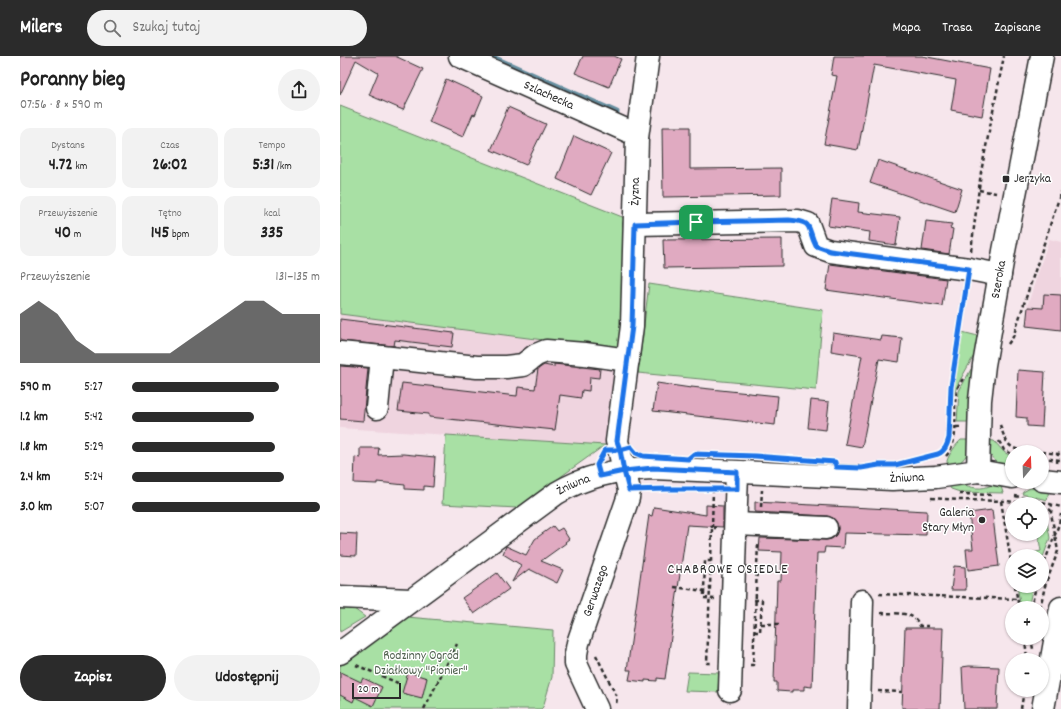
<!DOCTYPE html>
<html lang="pl">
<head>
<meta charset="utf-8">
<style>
	:root { --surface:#fff; --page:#f2f2f2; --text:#222; --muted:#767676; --accent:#2b2b2b }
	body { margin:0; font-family:Dekko,sans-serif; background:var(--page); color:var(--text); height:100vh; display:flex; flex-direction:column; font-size:15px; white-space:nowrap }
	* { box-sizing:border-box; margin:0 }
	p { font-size:13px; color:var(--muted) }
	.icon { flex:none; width:22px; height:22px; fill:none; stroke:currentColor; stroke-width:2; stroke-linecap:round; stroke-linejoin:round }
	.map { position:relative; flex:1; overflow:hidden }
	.drawer { display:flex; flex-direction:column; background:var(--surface); width:340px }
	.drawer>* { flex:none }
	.needle { width:26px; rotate:19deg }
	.fabs { position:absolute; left:665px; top:389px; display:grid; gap:8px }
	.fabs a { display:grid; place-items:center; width:44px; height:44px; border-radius:50%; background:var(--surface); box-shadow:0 1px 3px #0004; font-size:20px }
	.scale { position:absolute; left:12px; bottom:10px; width:49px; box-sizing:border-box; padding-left:4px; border:2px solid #2b2b2b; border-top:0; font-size:11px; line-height:14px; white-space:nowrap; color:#2b2b2b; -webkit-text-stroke:3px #fff; paint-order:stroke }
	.pin { position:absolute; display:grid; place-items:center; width:34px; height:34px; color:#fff; margin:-17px; border-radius:8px; box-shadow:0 2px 6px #0006 }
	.round { display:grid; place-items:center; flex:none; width:42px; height:42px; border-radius:21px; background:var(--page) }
	.head { display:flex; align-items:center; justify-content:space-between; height:68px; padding:0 20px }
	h1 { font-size:22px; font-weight:800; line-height:30px }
	.stats { display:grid; grid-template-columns:repeat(3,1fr); gap:6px; height:68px; padding:4px 20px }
	.stats div { display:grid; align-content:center; border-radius:10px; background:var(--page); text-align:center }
	.stats b { font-size:17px; font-weight:800 }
	.stats small { font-size:11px; font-weight:400 }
	.stats p { font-size:11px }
	.chart { height:112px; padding:8px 20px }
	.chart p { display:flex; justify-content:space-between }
	.chart svg { width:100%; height:72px; margin-top:4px; fill:var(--accent); opacity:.7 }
	.cta { display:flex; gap:8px; margin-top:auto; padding:8px 20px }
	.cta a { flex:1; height:46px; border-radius:24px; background:var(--accent); color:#fff; font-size:16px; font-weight:800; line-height:46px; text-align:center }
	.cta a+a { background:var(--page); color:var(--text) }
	ul { padding:0 20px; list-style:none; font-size:13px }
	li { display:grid; grid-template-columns:64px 48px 1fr; align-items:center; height:30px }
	li i { height:10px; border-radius:5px; background:var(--accent) }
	header { display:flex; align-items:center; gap:24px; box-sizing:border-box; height:56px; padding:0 20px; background:var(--accent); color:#fff }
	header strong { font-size:19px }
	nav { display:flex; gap:22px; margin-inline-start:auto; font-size:14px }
	.search { width:280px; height:36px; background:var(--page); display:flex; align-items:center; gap:10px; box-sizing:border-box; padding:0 14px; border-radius:22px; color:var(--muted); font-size:15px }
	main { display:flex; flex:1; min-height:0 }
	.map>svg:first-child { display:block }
	.built { fill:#efd4df }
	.green { fill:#a8e0a4; stroke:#6a8668 }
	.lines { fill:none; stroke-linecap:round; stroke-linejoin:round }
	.stream { stroke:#668fa0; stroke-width:5 }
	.building { fill:#e0aac1; stroke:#2b2b2b }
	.minor-casing { stroke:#2b2b2b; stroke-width:25 }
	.major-casing { stroke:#2b2b2b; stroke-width:25 }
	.path { stroke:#2b2b2b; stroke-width:2.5; stroke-dasharray:4 3; stroke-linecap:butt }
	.minor { stroke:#fff; stroke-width:22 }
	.major { stroke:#fff; stroke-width:22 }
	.route-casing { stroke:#fff; stroke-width:8 }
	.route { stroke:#1a73e8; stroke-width:5 }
	.poi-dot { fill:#2b2b2b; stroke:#fff; stroke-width:1.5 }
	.labels { text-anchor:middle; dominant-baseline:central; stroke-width:3; stroke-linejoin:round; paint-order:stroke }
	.street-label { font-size:13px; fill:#2b2b2b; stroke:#fff }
	.poi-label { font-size:13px; fill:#2b2b2b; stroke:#fff; text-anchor:start }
	.park-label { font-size:13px; fill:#50614f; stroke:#fff }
	.neighbourhood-label { font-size:14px; letter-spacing:1px; fill:#2b2b2b; stroke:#fff }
</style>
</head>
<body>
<header>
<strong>Milers</strong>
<div class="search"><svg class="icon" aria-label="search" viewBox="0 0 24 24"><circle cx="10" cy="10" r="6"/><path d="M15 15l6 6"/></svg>Szukaj tutaj</div>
<nav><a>Mapa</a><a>Trasa</a><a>Zapisane</a></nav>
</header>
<main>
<section class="drawer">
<div class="head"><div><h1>Poranny bieg</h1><p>07:56 · 8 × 590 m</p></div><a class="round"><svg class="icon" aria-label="share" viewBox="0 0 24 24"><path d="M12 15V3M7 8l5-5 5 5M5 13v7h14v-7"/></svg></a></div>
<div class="stats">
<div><p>Dystans</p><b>4.72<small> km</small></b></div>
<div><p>Czas</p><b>26:02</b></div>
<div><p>Tempo</p><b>5:31<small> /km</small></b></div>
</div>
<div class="stats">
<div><p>Przewyższenie</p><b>40<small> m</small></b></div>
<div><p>Tętno</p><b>145<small> bpm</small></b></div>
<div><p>kcal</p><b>335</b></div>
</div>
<div class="chart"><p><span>Przewyższenie</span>131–135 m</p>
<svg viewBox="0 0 160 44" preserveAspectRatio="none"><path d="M0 44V14L10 6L20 14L30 30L40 38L50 38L60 38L70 38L80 38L90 30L100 22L110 14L120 6L130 6L140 14L150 14L160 14V44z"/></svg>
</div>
<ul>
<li><b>590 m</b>5:27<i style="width:78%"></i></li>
<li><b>1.2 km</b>5:42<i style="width:65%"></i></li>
<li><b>1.8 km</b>5:29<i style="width:76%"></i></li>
<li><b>2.4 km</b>5:24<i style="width:81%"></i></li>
<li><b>3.0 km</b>5:07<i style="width:100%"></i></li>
</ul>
<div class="cta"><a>Zapisz</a><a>Udostępnij</a></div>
</section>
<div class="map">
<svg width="721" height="653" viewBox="0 0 721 653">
	<rect width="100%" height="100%" fill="#f6e6ec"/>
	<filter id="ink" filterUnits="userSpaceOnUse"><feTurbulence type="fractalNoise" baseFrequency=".025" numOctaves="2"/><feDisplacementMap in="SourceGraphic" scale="8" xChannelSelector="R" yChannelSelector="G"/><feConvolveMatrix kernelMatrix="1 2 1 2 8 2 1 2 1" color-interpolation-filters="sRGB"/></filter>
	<g filter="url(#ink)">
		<!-- built -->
		<g class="built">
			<path d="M709,183L721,186V254L687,251Z"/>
			<path d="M0,258L282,294L269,361L265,389L0,372Z"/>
		</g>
		<!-- green -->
		<g class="green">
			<path d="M0,50L290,164L282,294L0,258Z"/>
			<path d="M309,228L483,254L476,334L298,317Z"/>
			<path d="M622,276L638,280L640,289L619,326L613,340L616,315Z"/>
			<path d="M635,306L631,366H617L619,335Z"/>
			<path d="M106,379L265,389L177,452L102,448Z"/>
			<path d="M621,384H631C628,400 624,406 609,412C608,409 607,407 607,405C608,400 617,387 621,384Z"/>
			<path d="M646,384L654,385L664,396L672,401V413C653,406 650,403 646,384Z"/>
			<path d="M619,427C633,432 640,435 654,428L661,430L663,437L620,436L611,433L609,430Z"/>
			<path d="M690,432L709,434L707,444L682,438L683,436Z"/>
			<path d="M702,454L706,457V460L710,482L702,504V500H690L692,497L701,495L698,478H702Z"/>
			<path d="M677,530H693L688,552H681Z"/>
			<path d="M0,547H6L25,561L0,576Z"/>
			<path d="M67,561L213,574L212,621L203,651L201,653H0V610Z"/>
			<path d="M348,616L379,617L378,636L345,635Z"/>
		</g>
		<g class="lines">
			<!-- stream -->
			<path class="stream" d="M151,0L277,56"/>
		</g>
		<!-- building -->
		<g class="building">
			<path d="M0,0H55L83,13L63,54L29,39L38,17L16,4L0,39Z"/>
			<path d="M243,0H274L281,3L269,31L235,17Z"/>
			<path d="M494,0H582L650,13L642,60L611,54L616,24L534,9L518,94L484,88L497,20L491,19Z"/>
			<path d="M106,23L143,40L135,59L133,58L123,81L89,66Z"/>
			<path d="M168,51L206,68L186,109L151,94L162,70H160Z"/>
			<path d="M322,71H350V113L441,112V139L323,141Z"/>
			<path d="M234,80L271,97L251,139L217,123Z"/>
			<path d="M538,104L622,133L615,156L530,127Z"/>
			<path d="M492,143L519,147L518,156L560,161L556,189L529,185L530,176L488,170Z"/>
			<path d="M586,165L612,168L610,172L613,173L609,198L582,194Z"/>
			<path d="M442,183V210L324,212L323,184Z"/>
			<path d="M490,208L606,223L602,250L486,234Z"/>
			<path d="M704,238L721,239V274L686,270L688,251L703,252Z"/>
			<path d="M0,263L114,277L112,291L55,284L54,290L0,285Z"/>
			<path d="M493,277L541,284L542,280L562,282L559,306L539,303L522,391L505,388L522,300L491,295Z"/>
			<path d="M214,308L260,313L259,322L250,321L249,335L242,334L241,342L220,339L215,374L89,361V358L58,355L62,327L177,340L178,331L195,333L198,313L204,309L214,311Z"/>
			<path d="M0,310L28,312L23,365L0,363Z"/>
			<path d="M678,314L705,316L702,371L687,370V362L676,361Z"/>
			<path d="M317,327L351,332V331L438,340L435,369L313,355Z"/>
			<path d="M471,344L489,346L486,374L468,372Z"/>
			<path d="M20,392H39L38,399L63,398L95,401L93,431L84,430V434L65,433V429L37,426V428L14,427L15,401L20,402Z"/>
			<path d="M415,446L587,455L586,479L504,477L503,492L485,491L484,497H477L472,631L464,630V634H452V636L437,635V626H434L437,525H441L442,496L419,495L420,482L486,484L491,483L496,479L498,473L497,467L493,462L487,460L415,456Z"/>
			<path d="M366,449L383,450V471L347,469L325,623L317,622V625L305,624V626L289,624L291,614H287L309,459L312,460L314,451L366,459Z"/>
			<path d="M652,454L659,510L628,514L626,493H633L629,457Z"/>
			<path d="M213,470L217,475L222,472L229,483L225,486L226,487L201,505L223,514L217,527L189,513L172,526L181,509L163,498L166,490L186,499L195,483Z"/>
			<path d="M0,477L17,478L16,500L0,499Z"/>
			<path d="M614,510L625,511L626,534H611Z"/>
			<path d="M157,517L169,533L134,558L122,542Z"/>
			<path d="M565,572H603L600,653H566V652H562Z"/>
			<path d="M629,610L659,611L657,653H624L622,611Z"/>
			<path d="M0,616L21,626L23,622L42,631L33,650L15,641L13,646L0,639Z"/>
			<path d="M68,616L87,622L82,642L62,637Z"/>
		</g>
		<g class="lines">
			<!-- minor casing -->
			<g class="minor-casing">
				<g id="minor">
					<path id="s1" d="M120,0L297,79"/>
					<path d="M295,168L458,165L468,168L476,190L490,195L629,213L660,219"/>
					<path d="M0,297L42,301"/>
					<path d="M37,352L42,301L137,311H166L183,309L196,299L206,295L245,298L288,304"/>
					<path id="s2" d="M638,415L640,344L644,309L664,195L702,0"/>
					<path d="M702,424L721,426"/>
					<path d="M396,468L486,472"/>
					<path d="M0,541L71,544"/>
					<path id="s3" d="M0,597L217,437C245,420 280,413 313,412L552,423L596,421L638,415L672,421"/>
					<path d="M390,634L397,416"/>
					<path id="s4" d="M257,653L236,608V598L238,587L288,442L289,434L277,385L292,270L297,82L308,0"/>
					<path d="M519,653L522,545"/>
				</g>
			</g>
			<!-- major casing -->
			<g class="major-casing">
				<path id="major" d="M703,653L721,552"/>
			</g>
			<!-- path -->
			<g class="path">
				<path d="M639,134L656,137"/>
				<path d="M631,195L641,116L664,0"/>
				<path d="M668,288L673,281L721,136"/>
				<path d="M660,369C669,396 672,393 698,396"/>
				<path d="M609,371H621"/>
				<path d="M659,385L664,394L672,398"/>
				<path d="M702,396L718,398L721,397"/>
				<path d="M606,400C622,382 611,356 617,334C618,330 621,326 623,323"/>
				<path d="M590,401L602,396L607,389L609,382L611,331L626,231"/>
				<path d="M702,402L721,404"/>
				<path d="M717,407L718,398"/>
				<path d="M307,433H320"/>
				<path d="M619,438L654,439"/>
				<path d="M675,440L691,443L721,451"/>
				<path d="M591,442L619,444L667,445L689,448"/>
				<path d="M661,445L672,511"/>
				<path d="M421,451L422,434"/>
				<path d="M702,452L711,454"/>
				<path d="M372,472L373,433"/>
				<path d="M371,505L372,472H376"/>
				<path d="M702,513L719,468L721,458"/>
				<path d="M675,530L679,552"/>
				<path d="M334,531L364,535L365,505H371L367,607H373"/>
				<path d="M364,535V542L375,543"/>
				<path d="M539,538L678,543"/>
				<path d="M691,552L696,530"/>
				<path d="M700,552L705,530L718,495L711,457L712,448"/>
				<path d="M541,557C556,558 573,554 580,570H588"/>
				<path d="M421,568H440"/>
				<path d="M414,576H420L422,544H414"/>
				<path d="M685,582L687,604"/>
				<path d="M691,582L693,593"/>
				<path d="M256,599L277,641L276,649"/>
				<path d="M16,609L58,627"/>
				<path d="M410,609H413L418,487"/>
				<path d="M538,635L562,636"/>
				<path d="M84,653L117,588"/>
				<path d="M681,653L684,634"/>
			</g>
			<!-- minor -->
			<use href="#minor" class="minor"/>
			<!-- major -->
			<use href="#major" class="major"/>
		</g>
	</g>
	<g class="lines" filter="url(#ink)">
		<!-- route casing -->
		<g class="route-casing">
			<path id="route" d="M356,166L295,168L292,270L277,385L280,394H265L257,409L260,420L284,415L289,434L327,433H397V416L313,412L284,415L280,394L291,391L296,397L303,400L348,403L354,398L415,400L495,406L496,411L521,412L539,409H555L598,398C605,395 607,389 609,382L611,331L629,213L490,195L476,190C466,171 475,166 449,164L356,166"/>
		</g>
		<!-- route -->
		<use href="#route" class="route"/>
	</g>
	<!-- markers -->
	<g class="poi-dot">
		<rect x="662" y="119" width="8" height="8" rx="2"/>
		<circle cx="642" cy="464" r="4"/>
	</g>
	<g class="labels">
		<!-- street labels -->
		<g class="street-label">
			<text stroke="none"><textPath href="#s1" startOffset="97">Szlachecka</textPath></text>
			<text stroke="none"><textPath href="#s4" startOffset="533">Żyzna</textPath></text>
			<text stroke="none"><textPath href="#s2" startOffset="193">Szeroka</textPath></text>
			<text stroke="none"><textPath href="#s3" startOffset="624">Żniwna</textPath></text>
			<text stroke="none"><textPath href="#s3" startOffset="288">Żniwna</textPath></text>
			<text stroke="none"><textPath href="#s4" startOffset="126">Gerwazego</textPath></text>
		</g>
		<!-- poi labels -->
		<g class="poi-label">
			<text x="674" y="123">Jerzyka</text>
			<text x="634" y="457" text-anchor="end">Galeria<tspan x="634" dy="15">Stary Młyn</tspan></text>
		</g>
		<!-- park labels -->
		<g class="park-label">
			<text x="81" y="600">Rodzinny Ogród<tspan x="81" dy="15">Działkowy "Pionier"</tspan></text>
		</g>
		<!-- neighbourhood labels -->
		<g class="neighbourhood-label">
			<text x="388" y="514">CHABROWE OSIEDLE</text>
		</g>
	</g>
</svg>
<div class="fabs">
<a><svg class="needle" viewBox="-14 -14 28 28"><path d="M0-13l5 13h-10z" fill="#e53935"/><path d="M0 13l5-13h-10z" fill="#767676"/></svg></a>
<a><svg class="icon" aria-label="locate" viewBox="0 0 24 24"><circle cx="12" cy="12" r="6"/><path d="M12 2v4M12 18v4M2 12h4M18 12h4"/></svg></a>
<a><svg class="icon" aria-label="layers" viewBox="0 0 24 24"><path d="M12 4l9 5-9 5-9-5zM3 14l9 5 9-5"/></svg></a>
<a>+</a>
<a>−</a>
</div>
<div class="scale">20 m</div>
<div class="pin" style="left:356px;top:166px;background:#1e9e55"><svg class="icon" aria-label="arrive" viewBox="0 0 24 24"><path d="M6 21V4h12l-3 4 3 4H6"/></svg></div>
</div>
</main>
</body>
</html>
